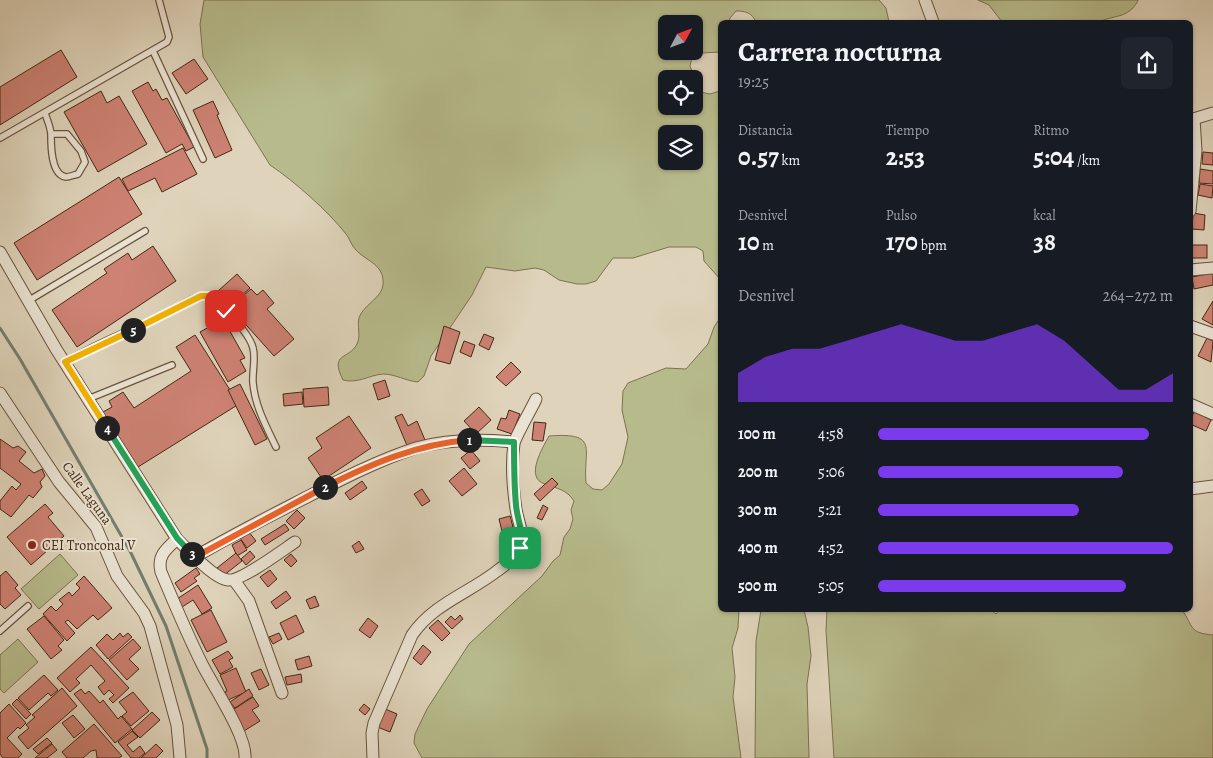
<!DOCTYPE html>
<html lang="es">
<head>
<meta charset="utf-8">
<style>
	:root { --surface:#171b24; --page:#20242c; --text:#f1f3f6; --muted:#9ea1a6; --accent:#7c3aed }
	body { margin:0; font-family:Alegreya,serif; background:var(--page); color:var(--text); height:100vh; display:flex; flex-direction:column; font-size:19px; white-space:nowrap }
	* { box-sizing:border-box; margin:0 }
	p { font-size:16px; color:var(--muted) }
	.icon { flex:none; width:28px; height:28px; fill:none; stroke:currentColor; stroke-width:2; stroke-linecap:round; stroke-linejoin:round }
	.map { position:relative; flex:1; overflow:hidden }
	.details { position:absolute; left:718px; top:20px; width:475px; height:592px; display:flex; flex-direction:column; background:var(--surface); border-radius:8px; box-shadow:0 1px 4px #0004 }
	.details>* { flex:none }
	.needle { width:32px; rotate:49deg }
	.tools { position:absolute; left:658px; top:15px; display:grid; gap:10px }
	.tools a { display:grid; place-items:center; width:45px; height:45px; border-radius:8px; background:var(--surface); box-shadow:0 1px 4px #0004; font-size:25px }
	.pin { position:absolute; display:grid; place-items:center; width:42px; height:42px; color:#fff; margin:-21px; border-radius:10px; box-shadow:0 2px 8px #0006 }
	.km { position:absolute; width:25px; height:25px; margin:-12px; border-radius:50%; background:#222; color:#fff; font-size:14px; line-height:25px; text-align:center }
	.round { display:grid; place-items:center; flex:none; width:52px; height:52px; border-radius:8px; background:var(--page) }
	.summary { display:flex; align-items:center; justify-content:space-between; height:85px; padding:0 20px }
	h1 { font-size:28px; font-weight:700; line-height:38px }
	.stats { display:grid; grid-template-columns:repeat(3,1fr); gap:8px; height:85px; padding:5px 20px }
	.stats div { display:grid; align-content:center }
	.stats b { font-size:25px; font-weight:700 }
	.stats small { font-size:14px; font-weight:400 }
	.stats p { font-size:14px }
	.chart { height:140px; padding:10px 20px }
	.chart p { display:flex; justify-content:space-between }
	.chart svg { width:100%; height:90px; margin-top:5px; fill:var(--accent); opacity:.7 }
	ul { padding:0 20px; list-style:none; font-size:16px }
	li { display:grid; grid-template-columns:80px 60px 1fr; align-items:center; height:38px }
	li i { height:12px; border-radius:6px; background:var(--accent) }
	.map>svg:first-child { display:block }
	.green { fill:#b7bb8c; stroke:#7e7250; fill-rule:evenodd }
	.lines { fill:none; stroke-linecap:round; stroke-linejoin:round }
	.stream { stroke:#737f6f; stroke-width:3 }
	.building { fill:#ce8274; stroke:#442913 }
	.service-casing { stroke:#6b543d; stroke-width:8 }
	.minor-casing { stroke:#6b543d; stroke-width:13 }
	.service { stroke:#eae3d3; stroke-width:5.5 }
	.minor { stroke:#eae3d3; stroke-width:11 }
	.split-1-casing { stroke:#fff; stroke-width:10 }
	.split-2-casing { stroke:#fff; stroke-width:10 }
	.split-3-casing { stroke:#fff; stroke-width:10 }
	.split-4-casing { stroke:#fff; stroke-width:10 }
	.split-5-casing { stroke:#fff; stroke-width:10 }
	.split-6-casing { stroke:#fff; stroke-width:10 }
	.split-1 { stroke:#22a559; stroke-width:6 }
	.split-2 { stroke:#f0652b; stroke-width:6 }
	.split-3 { stroke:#f0652b; stroke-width:6 }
	.split-4 { stroke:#22a559; stroke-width:6 }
	.split-5 { stroke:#f5b400; stroke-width:6 }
	.split-6 { stroke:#f5b400; stroke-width:6 }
	.poi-dot { fill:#8f2418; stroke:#eae3d3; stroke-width:2 }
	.labels { text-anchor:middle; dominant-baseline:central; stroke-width:4; stroke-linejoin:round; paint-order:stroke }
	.street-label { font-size:14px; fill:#442913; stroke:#eae3d3 }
	.poi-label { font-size:14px; fill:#442913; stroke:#eae3d3; text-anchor:start }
</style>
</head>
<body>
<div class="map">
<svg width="1213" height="758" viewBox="0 0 1213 758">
	<rect width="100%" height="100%" fill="#dfd4bb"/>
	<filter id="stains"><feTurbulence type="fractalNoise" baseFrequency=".004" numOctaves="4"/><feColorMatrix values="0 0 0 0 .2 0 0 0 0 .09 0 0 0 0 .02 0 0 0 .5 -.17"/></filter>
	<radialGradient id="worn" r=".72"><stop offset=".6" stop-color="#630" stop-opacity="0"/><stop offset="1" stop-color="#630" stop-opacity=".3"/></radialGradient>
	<!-- green -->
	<g class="green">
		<path d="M204,0H879L886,8L889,22H756C752,13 746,11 736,11L730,18L729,22H720V52L702,53L692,57L690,66L700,92L710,94L720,91V279L704,261L703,251L696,247H669L633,258H613L596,281L586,284H577L559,280L544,270L535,268L515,271L486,267L472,295L431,356L424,376L418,382C406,381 395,374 383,374C369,375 358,384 343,380C329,352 349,360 357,344C361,336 357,326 359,318C364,303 385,298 383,280C382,264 365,260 356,250C351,245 350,239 346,234C328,211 294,181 270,165L203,57L200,24ZM666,24H694V51H666ZM666,79H694V106H666ZM666,134H694V161H666Z"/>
		<path d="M978,0H1138V1C1127,19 1117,14 1099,22H1002L989,5Z"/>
		<path d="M720,318V610H739L738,628L732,648L735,677L733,697L741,758H422L414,743L415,734L427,709L469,644L542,576L553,561L560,555L564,537L570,529L573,519L571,510L574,501C566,489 558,489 545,484C524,478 543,447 549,436C600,432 583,449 586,483L593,489L602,490L609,484L622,464L628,437L622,410L623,391L628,383L666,368L686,369L708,344L714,327Z"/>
		<path d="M60,554L78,575L39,609L21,589Z"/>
		<path d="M761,610H804L808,627L811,656L807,684L809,758H755L756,641Z"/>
		<path d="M827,610H991L996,614L999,610H1182C1194,626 1188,633 1213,635V758H834L826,630Z"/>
		<path d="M18,639L38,662L4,693L0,689V655Z"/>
	</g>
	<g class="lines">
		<!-- stream -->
		<path class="stream" d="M0,328L20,359L130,551L166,626L207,749V758"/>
	</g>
	<!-- building -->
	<g class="building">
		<path d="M61,50L77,77L0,125V87Z"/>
		<path d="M194,59L208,79L186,94L172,73Z"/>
		<path d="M148,82L153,91L156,89L162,100L167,98L194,147L186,151L182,144L166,153L132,91Z"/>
		<path d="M101,91L107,103L119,96L147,144L98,172L64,112Z"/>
		<path d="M213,101L219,114L217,115L232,150L215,158L193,110Z"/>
		<path d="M183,148L197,174L162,192L155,178L128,191L122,179Z"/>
		<path d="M1203,152L1213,153V165L1202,164Z"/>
		<path d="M1200,169L1213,171V184L1199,183Z"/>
		<path d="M119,177L142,214L37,280L14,243Z"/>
		<path d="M1200,184L1213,186L1212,198L1198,195Z"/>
		<path d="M1193,213L1205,215L1204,230L1192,229Z"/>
		<rect x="1190" y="245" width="17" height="13"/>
		<path d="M153,246L176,281L77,347L52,310L107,273L104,269L128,253L132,260Z"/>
		<path d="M1213,273V285L1194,289L1192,277Z"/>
		<path d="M237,274L250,288L231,305L218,291Z"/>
		<path d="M251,289L257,295L263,290L274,303L267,309L294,339L274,356L230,307Z"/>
		<path d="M1213,301V325L1202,319Z"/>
		<path d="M223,319L245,358L240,360L246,371L228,382L200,332Z"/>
		<path d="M444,326L460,332L450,364L435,360Z"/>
		<path d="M484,334L494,338L489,350L479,345Z"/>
		<path d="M195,335L239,404L138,467L103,412L112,407L109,401L123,392L134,408L191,371L176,347Z"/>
		<path d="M1207,338L1213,341L1211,362L1198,356Z"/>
		<path d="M464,341L475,345L471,357L460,352Z"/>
		<path d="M511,362L521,372L506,386L496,377Z"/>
		<path d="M385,380L390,396L378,400L373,384Z"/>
		<path d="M240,384L267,439L255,445L228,390Z"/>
		<path d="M328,387L329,405L304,407L303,389Z"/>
		<path d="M302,392L303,404L284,406L283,394Z"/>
		<path d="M479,407L491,420L476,434L464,421Z"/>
		<path d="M509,410L520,414L512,434L497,429L501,418L506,419Z"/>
		<path d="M1194,411L1211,420L1206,431L1190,424Z"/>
		<path d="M402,414L408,426L417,421L425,440L408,448L395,417Z"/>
		<path d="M349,416L371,448L323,480L308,458L322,448L316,438Z"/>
		<path d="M534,422L546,423L543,441L532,440Z"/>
		<path d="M0,439L13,448L18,446L26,452L19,461L34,473L42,469L45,476L40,482L42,487L33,498L29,495L11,517L0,509V501L12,486L16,490L21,484L0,468Z"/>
		<path d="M471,450L480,461L470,469L461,458Z"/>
		<path d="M464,468L477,484L462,496L449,481Z"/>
		<path d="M552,478L558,484L540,501L534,494Z"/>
		<path d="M362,481L367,488L350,500L345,493Z"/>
		<path d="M422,489L430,501L422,506L414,494Z"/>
		<path d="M45,504L53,513L48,517L64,536L31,565L7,537Z"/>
		<path d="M543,505L548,508L542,520L537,518Z"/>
		<path d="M297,510L305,518L294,529L286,521Z"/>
		<path d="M510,516L513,527L509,528L511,537L504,539L499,519Z"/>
		<path d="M285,524L289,530L265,545L261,539Z"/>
		<path d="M249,532L256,541L247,548L240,538Z"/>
		<path d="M241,540L247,550L237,556L232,545Z"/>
		<path d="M359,541L364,549L356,553L352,546Z"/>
		<path d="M250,551L255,557L246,565L241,559Z"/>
		<path d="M236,553L242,561L223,576L217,568Z"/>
		<path d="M291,554L297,561L291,567L284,560Z"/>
		<path d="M196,568L200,574L194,578L197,581L181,592L175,583Z"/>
		<path d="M270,570L277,579L268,587L260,577Z"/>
		<path d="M6,571L18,585L15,588L21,595L5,609L0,604V576Z"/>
		<path d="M84,576L112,608L98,620L93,615L77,629L68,620L65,622L75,633L67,641L43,614L51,606L56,611L63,604L59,600L69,592L72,596L80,588L76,584Z"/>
		<path d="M198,585L212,608L202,614L193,600L182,607L177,599Z"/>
		<path d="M286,591L291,598L276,609L271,602Z"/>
		<path d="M315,596L319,606L310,609L306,600Z"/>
		<path d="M211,610L227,642L207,652L191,620Z"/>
		<path d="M296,615L304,632L288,640L280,623Z"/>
		<path d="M460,615L463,619L452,629L445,622L451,616L455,620Z"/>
		<path d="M44,616L64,640L58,646L62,650L51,659L27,629Z"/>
		<path d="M368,618L378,626L370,638L359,630Z"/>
		<path d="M438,620L450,633L442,641L429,628Z"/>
		<path d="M120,633L123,637L128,633L132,637L108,659L96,645L107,634L113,640Z"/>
		<path d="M279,633L282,639L273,644L269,637Z"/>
		<path d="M133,639L141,648L129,659L139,669L127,680L109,660Z"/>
		<path d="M423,645L431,652L421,665L413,658Z"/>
		<path d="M91,647L129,688L113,703L109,699L114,695L109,690L104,695L98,687L105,681L91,665L76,679L80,683L70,692L57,678Z"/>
		<path d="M228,651L233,658L229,660L233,667L220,674L212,660Z"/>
		<path d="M309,656L312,666L298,670L295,660Z"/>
		<path d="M236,668L246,692L228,700L225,692L227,691L220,675Z"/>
		<path d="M261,669L269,685L259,690L251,673Z"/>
		<path d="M301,674L302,682L287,685L285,677Z"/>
		<path d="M44,675L58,690L51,696L48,693L29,710L18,698Z"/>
		<path d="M62,688L77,706L28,749L18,737L29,728L26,725L35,717L32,715Z"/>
		<path d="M81,689L85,694L89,691L100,703L103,700L118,719L121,716L132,729L115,743L74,694Z"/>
		<path d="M249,689L253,696L235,708L230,702Z"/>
		<path d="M133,692L149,711L131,726L122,716L127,712L119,702Z"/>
		<path d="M253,697L259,706L252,710L260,721L244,731L231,711Z"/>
		<path d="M17,699L31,714L26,719L12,704Z"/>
		<path d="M9,704L26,723L20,729L18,727L7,738L22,754L18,758H3L0,754V713Z"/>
		<path d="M364,704L370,709L365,715L359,710Z"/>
		<path d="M383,708L397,714L390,732L375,726Z"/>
		<path d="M152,712L160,720L140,738L132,730Z"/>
		<path d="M73,715L85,729L74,738L62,723Z"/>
		<path d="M94,724L122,756L119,758H97L96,750L91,751L83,758H67L62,752Z"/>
		<path d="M132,731L138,737L127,745L133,752L140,746L145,753L139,758H131L118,742Z"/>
		<path d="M47,738L52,743L38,754L33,749Z"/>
		<path d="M52,744L57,750L47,758H35Z"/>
		<path d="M156,744L163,751L156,758H141Z"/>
	</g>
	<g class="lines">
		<!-- service casing -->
		<g class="service-casing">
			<g id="service">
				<path d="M153,51L203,159"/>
				<path d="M45,113C47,120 51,128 51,135C51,146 51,175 66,177C69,177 74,175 78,174L85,162L81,151L67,134H51"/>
				<path d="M0,138L167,42L169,37L159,0"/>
				<path d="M28,301L145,231"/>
				<path d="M65,362C100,341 139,327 175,309C183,304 196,295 206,296C219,298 250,335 253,348C256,359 252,372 253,383C255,406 266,426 276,447"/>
				<path d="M88,399L172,365"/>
				<path d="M0,631L28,606"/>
			</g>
		</g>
		<!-- minor casing -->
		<g class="minor-casing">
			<g id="minor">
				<path d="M925,0L933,22"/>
				<path d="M1190,120L1213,113"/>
				<path d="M1190,211L1196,150L1194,119"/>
				<path d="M0,252L56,349L177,539C187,549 214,579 228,580C240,582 283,550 295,542"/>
				<path d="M1190,270L1213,268"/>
				<path d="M1190,326L1213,334"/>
				<path d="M0,393L59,482L96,527L117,576L144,613L150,626L177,725L180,758"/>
				<path d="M1190,404L1213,414"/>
				<path d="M1190,489L1213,486"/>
				<path d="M177,539C166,549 157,556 161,572C174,603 187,634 202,664C213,686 247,736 245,758"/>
				<path d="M195,557C232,535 270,516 309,496C344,478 379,460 416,448C448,439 481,439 514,442"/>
				<path d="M234,580L249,601L282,693"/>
				<path d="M373,758L372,733L374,723L412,635C433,604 469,593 497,571C505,565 514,559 519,550C526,537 518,522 516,509C513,489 511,464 514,444C515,437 532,408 536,399"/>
			</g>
		</g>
		<!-- service -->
		<use href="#service" class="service"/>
		<!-- minor -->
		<use href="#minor" class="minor"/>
	</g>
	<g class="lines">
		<!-- split-1 casing -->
		<g class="split-1-casing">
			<path id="split-1" d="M469,440L514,442C514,463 514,484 516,505C517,520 525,534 520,548"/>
		</g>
		<!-- split-2 casing -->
		<g class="split-2-casing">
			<path id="split-2" d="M325,487C371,464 417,444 469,440"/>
		</g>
		<!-- split-3 casing -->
		<g class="split-3-casing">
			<path id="split-3" d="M192,554L195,557L325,487"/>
		</g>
		<!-- split-4 casing -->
		<g class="split-4-casing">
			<path id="split-4" d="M107,428L177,538L192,554"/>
		</g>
		<!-- split-5 casing -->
		<g class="split-5-casing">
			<path id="split-5" d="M107,428L65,362L133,330"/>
		</g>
		<!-- split-6 casing -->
		<g class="split-6-casing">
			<path id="split-6" d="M133,330L201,296H209L226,311"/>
		</g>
		<!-- split-1 -->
		<use href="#split-1" class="split-1"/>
		<!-- split-2 -->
		<use href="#split-2" class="split-2"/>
		<!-- split-3 -->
		<use href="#split-3" class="split-3"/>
		<!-- split-4 -->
		<use href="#split-4" class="split-4"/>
		<!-- split-5 -->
		<use href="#split-5" class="split-5"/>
		<!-- split-6 -->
		<use href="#split-6" class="split-6"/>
	</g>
	<!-- markers -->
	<circle class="poi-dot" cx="32" cy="545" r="5"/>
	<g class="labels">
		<!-- street labels -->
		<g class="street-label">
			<text transform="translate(87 493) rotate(54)">Calle Laguna</text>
		</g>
		<!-- poi labels -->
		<g class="poi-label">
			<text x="42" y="545">CEI Tronconal V</text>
		</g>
	</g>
	<rect width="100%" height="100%" filter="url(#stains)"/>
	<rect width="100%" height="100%" fill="url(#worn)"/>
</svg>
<div class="tools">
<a><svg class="needle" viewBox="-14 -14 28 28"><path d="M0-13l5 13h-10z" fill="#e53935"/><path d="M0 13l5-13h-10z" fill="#9ea1a6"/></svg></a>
<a><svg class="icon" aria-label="locate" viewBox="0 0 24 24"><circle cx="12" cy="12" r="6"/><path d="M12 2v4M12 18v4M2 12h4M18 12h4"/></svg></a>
<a><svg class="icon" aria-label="layers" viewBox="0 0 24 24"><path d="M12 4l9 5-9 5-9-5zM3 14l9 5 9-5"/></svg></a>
</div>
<div class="pin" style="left:520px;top:548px;background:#1e9e55"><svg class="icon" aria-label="arrive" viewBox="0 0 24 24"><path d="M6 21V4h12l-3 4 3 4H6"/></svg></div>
<div class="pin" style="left:226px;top:311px;background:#d93025"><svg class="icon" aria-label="check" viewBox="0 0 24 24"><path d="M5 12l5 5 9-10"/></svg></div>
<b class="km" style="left:469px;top:440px">1</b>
<b class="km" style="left:325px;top:487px">2</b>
<b class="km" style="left:192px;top:554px">3</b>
<b class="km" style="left:107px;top:428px">4</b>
<b class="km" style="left:133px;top:330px">5</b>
<section class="details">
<div class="summary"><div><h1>Carrera nocturna</h1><p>19:25</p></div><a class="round"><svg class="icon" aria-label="share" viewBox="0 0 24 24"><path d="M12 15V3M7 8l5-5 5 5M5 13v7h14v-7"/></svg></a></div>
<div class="stats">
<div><p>Distancia</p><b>0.57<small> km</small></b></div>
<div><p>Tiempo</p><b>2:53</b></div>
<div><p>Ritmo</p><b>5:04<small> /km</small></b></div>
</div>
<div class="stats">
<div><p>Desnivel</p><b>10<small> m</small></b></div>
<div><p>Pulso</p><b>170<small> bpm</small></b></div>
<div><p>kcal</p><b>38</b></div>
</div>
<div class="chart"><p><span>Desnivel</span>264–272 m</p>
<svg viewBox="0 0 160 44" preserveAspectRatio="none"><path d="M0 44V30L10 22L20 18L30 18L40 14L50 10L60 6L70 10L80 14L90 14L100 10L110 6L120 14L130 26L140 38L150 38L160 30V44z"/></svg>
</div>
<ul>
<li><b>100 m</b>4:58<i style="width:92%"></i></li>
<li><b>200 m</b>5:06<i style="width:83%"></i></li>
<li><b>300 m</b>5:21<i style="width:68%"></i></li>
<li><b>400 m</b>4:52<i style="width:100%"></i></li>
<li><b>500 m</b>5:05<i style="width:84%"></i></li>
</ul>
</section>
</div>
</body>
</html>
